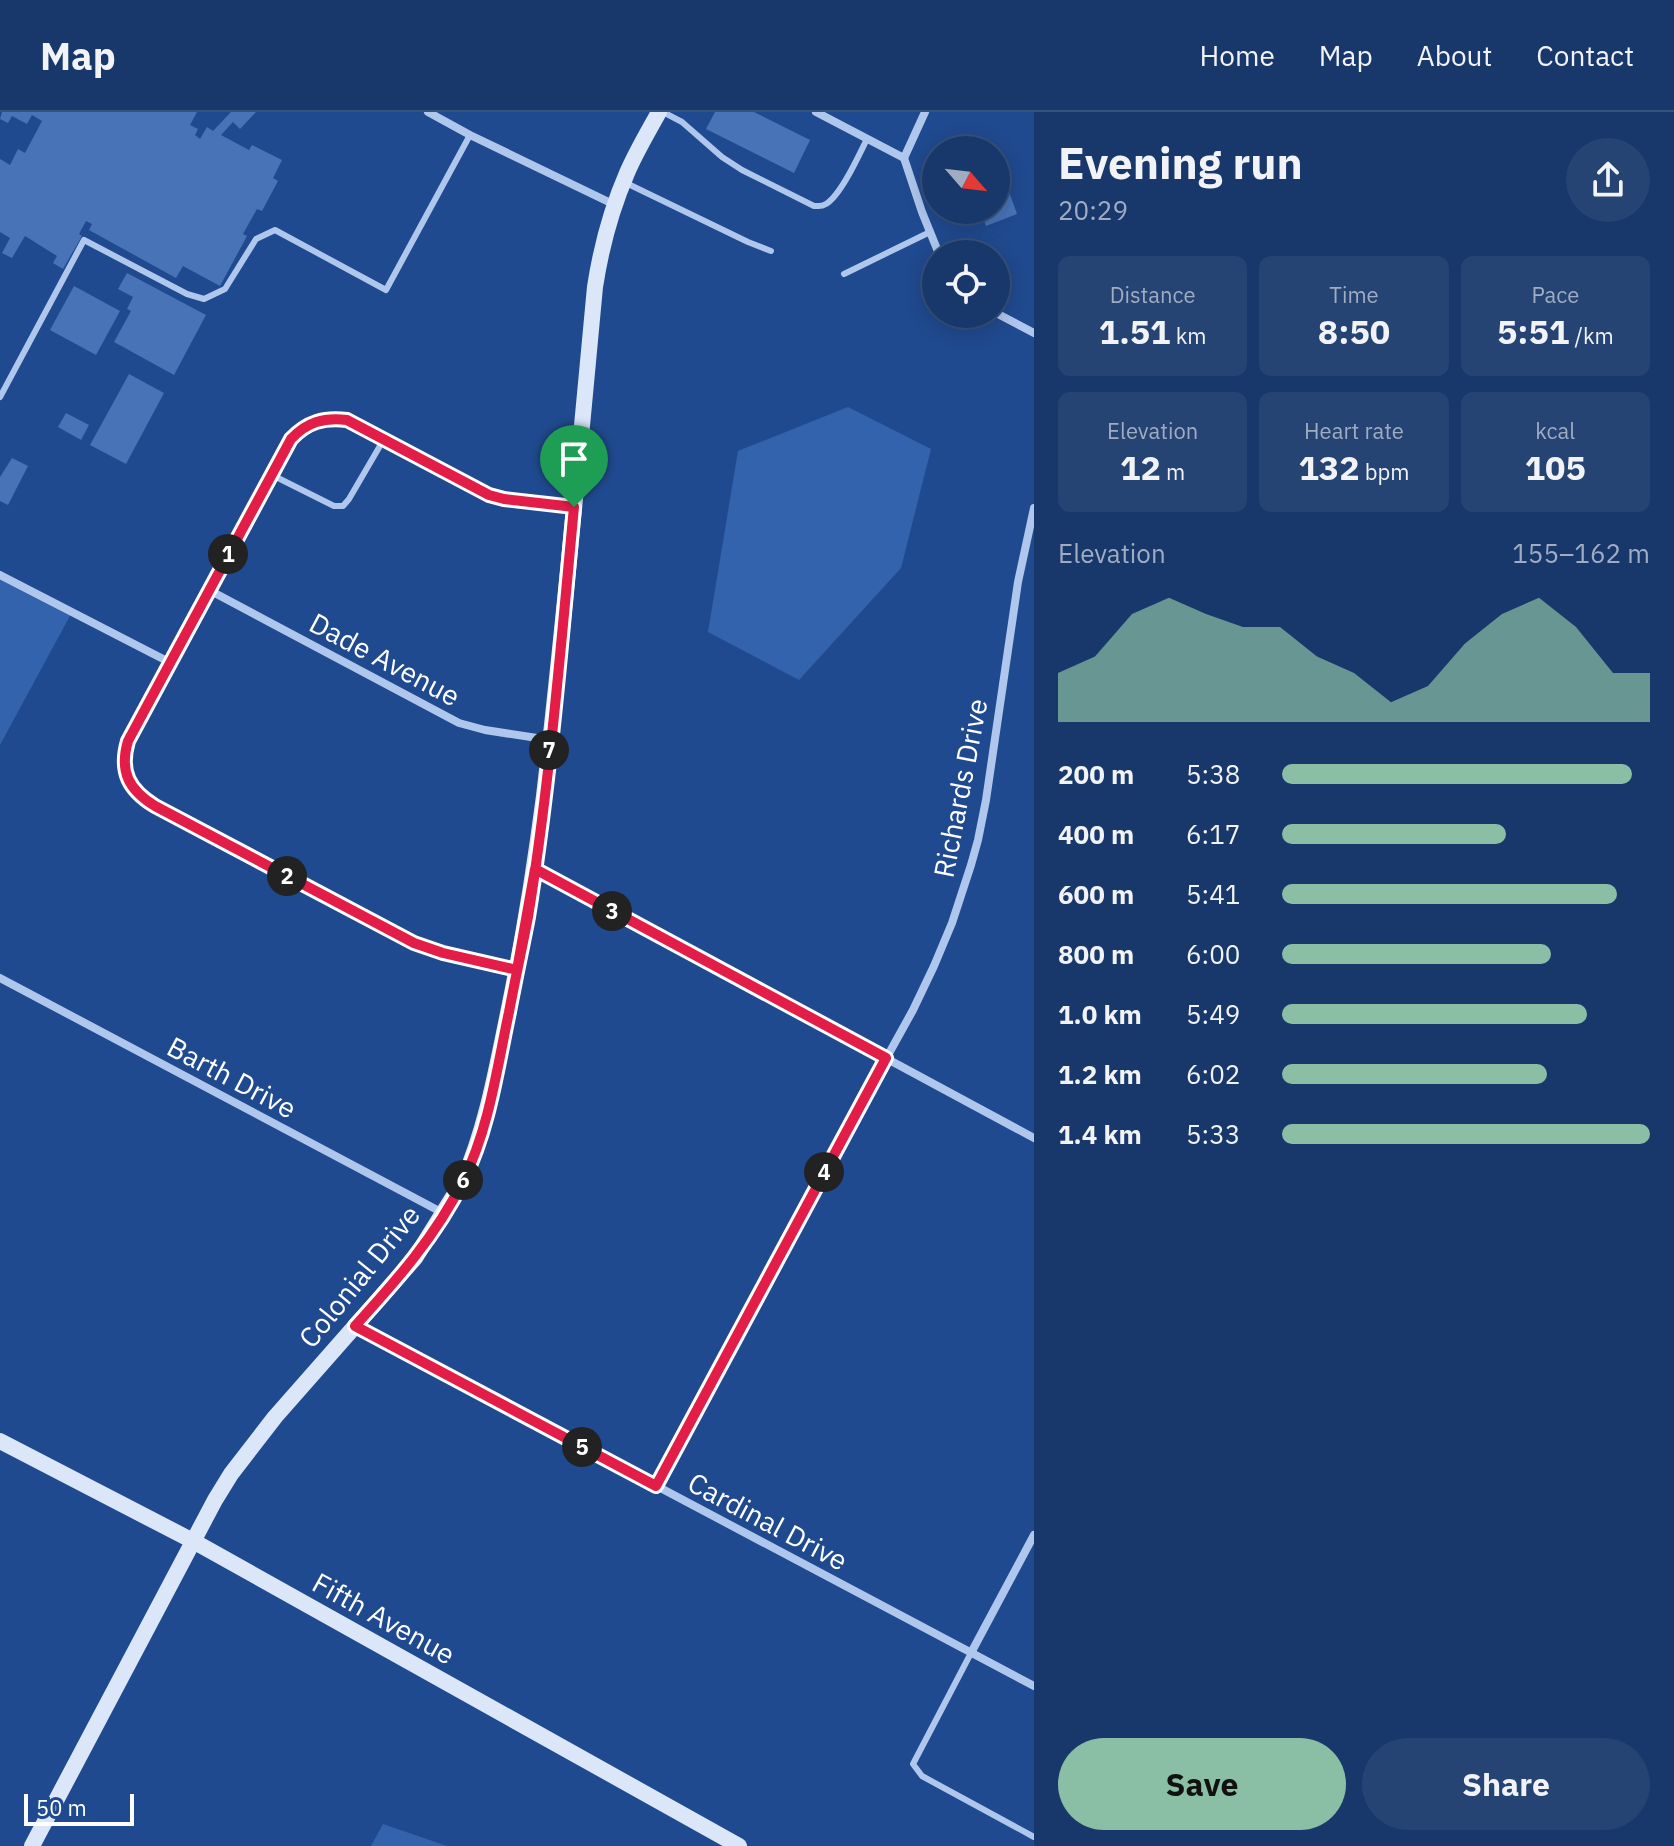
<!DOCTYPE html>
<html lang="en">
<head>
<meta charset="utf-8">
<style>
	:root { --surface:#18386b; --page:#254373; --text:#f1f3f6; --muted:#9facc1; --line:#36527e; --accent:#8abfa5 }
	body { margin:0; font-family:"IBM Plex Sans",sans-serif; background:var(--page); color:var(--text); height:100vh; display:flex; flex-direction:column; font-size:30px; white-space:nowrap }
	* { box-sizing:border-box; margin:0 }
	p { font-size:26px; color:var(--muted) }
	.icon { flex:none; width:44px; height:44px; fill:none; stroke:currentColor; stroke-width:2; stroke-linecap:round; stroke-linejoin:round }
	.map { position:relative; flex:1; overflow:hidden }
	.drawer { display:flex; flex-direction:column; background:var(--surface); width:640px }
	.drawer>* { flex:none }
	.needle { width:52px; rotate:118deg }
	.tools { position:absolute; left:922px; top:24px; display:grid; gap:16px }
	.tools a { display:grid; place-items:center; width:88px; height:88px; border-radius:50%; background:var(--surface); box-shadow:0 4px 20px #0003,0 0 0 2px var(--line); font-size:40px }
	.scale { position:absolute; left:24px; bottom:20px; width:110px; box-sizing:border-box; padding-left:8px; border:4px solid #fff; border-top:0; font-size:22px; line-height:28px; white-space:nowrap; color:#fff; -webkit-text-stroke:6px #204a8f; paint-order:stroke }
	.pin { position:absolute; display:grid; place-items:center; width:68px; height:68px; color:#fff; margin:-82px -34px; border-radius:50% 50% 50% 0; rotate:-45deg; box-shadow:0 0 8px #0007 }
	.pin .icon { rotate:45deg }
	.km { position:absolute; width:40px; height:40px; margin:-20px; border-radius:50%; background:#222; color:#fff; font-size:22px; line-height:40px; text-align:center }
	.round { display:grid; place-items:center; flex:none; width:84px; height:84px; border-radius:42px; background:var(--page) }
	.head { display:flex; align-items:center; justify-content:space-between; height:136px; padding:0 24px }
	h1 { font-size:44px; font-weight:800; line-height:60px }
	.figures { display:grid; grid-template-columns:repeat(3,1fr); gap:12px; height:136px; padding:8px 24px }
	.figures div { display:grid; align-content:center; border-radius:12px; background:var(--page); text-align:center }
	.figures b { font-size:34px; font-weight:800 }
	.figures small { font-size:22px; font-weight:400 }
	.figures p { font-size:22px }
	.chart { height:224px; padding:16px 24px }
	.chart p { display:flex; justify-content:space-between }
	.chart svg { width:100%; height:144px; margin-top:8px; fill:var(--accent); opacity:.7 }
	.primary-button { display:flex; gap:16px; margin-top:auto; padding:16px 24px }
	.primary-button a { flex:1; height:92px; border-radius:48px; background:var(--accent); color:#111; font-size:32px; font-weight:800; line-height:92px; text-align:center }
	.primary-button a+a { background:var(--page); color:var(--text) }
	ul { padding:0 24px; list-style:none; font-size:26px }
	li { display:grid; grid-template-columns:128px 96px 1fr; align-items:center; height:60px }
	li i { height:20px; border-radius:10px; background:var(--accent) }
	header { display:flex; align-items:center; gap:48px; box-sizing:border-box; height:112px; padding:0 40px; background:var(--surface); border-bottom:2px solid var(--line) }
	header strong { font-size:38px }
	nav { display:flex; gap:44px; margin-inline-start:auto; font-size:28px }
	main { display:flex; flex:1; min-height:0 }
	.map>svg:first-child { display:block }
	.green { fill:#3363ac }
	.building { fill:#4873b6 }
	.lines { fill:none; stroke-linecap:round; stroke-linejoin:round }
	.lane { stroke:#afc7ed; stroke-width:6 }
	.street { stroke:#afc7ed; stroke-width:8 }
	.secondary { stroke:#dbe6f9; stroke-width:16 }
	.route-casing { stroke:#fff; stroke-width:16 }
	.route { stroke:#e11d48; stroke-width:10 }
	.labels { text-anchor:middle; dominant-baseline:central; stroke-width:6; stroke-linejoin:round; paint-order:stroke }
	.street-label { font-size:28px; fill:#fff; stroke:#204a8f }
</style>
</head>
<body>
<header>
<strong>Map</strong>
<nav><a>Home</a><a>Map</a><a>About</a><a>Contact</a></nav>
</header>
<main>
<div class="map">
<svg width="1034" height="1734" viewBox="0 0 1034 1734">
	<rect width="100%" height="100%" fill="#204a8f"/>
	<!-- green -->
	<g class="green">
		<path d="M848,295L931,337L901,456L799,568L708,520L738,339Z"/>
		<path d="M0,463L72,500L0,633Z"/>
		<path d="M383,1712L447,1734H371Z"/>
	</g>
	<!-- building -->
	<g class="building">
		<path d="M2,0H197L190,13L198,17L195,23L200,27L207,15L213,19L231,0H256L240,17L233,10L221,23L249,38L252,33L282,48L273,66L278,69L262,99L257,97L243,122L247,124L220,174L183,154L176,166L89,118L92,112L86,109L79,122L82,124L63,157L53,151L57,144L25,124L12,146L2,141L10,126L0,120V47L10,53L18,37L25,41L42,9L32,3L27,12L12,4L8,11L0,7Z"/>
		<path d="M715,0H754L810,28L794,61L706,17Z"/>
		<path d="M996,43L1017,102L986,114L980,98H996Z"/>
		<path d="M127,161L206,203L174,263L114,230L131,199L127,197L133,185L118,177Z"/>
		<path d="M74,174L120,199L96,243L50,218Z"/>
		<path d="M129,262L164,281L126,352L90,333Z"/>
		<path d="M66,301L89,313L81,328L58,315Z"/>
		<path d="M12,346L28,354L8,393L0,389V365Z"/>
	</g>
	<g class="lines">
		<!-- lane -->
		<g class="lane">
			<path d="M663,0L682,10L722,45L742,58L814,94C820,94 821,95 826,92C841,83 859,43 867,27"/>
			<path d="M624,70L748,130L771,139"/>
			<path d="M844,162L930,120"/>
			<path d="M0,285L84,128L187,182L204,187L225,177L256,127L275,118L386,178L470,23"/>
			<path d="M272,363L334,394H343L349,387L384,327"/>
			<path d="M971,1541L913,1652L922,1664L1034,1725"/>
		</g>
		<!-- street -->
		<g class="street">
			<path d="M428,0L470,23L615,93"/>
			<path d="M816,0L904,46L922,100L939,142"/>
			<path d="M904,46L925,0"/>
			<path d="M996,201L1034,221"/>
			<path d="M0,463L169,550"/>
			<path d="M209,478L459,611L485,618L550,628"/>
			<path d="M535,757L1034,1026"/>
			<path d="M517,857L443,841L414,831L155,694C128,678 120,660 128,629L291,327C306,309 324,305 347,308L489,383L504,387L574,395"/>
			<path d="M0,866L443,1101"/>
			<path d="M355,1214L1034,1574"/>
			<path d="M656,1374L846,1019L913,898L934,854L952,811L971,753L978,728L986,688L1018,470L1034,396"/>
			<path d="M971,1541L1034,1423"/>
		</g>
		<!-- secondary -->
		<g class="secondary">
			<path d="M0,1329L193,1429L739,1734"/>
			<path d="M32,1734L215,1388L231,1362L275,1305L415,1146L463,1069C485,1018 495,965 506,911C522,835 534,761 544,684C564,514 579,345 595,175C601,136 611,98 627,61C636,40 648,20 659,0"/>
		</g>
	</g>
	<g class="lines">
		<!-- route casing -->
		<g class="route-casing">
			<path id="route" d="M574,395L504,387L489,383L347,308C324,305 307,310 291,327L128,629C119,660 129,678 155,694L414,831L443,841L517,858L535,757L886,946L656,1374L355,1214C396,1169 436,1124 463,1069C489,1017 497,956 509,900C515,868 522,836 528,805C550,669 561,532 574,395"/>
		</g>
		<!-- route -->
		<use href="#route" class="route"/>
	</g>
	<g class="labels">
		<!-- street labels -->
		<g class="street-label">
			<text transform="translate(385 547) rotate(28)">Dade Avenue</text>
			<text transform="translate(960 676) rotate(-79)">Richards Drive</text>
			<text transform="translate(232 965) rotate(28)">Barth Drive</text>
			<text transform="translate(359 1164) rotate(-51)">Colonial Drive</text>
			<text transform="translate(768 1409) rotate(28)">Cardinal Drive</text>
			<text transform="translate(384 1506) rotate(29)">Fifth Avenue</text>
		</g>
	</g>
</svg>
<div class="tools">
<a><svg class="needle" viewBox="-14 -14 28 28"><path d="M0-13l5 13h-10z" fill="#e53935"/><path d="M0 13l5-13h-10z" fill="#9facc1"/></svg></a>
<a><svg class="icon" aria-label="locate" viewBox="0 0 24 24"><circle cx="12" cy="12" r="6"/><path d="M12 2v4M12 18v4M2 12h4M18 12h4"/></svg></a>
</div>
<div class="scale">50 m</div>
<div class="pin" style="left:574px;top:395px;background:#1e9e55"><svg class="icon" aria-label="arrive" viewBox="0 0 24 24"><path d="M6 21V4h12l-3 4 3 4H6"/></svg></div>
<b class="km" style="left:228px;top:442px">1</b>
<b class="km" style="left:287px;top:764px">2</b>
<b class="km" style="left:612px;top:799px">3</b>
<b class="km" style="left:824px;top:1060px">4</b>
<b class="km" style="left:582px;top:1335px">5</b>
<b class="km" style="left:463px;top:1068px">6</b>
<b class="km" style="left:549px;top:638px">7</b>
</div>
<section class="drawer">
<div class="head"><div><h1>Evening run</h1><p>20:29</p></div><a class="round"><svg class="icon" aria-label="share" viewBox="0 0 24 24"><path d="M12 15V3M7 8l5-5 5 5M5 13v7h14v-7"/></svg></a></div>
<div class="figures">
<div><p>Distance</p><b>1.51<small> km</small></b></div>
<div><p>Time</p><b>8:50</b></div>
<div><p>Pace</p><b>5:51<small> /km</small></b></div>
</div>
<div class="figures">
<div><p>Elevation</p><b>12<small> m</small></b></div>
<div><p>Heart rate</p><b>132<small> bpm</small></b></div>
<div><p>kcal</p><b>105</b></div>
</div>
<div class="chart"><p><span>Elevation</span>155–162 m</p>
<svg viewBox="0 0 160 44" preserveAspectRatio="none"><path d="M0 44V29L10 24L20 11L30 6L40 11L50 15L60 15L70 24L80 29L90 38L100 33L110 20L120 11L130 6L140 15L150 29L160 29V44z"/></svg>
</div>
<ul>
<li><b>200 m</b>5:38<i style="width:95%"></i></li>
<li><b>400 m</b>6:17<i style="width:61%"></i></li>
<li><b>600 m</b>5:41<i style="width:91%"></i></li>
<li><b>800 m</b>6:00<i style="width:73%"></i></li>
<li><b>1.0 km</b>5:49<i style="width:83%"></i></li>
<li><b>1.2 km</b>6:02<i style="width:72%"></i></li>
<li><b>1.4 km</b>5:33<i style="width:100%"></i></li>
</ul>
<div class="primary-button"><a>Save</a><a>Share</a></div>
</section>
</main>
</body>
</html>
